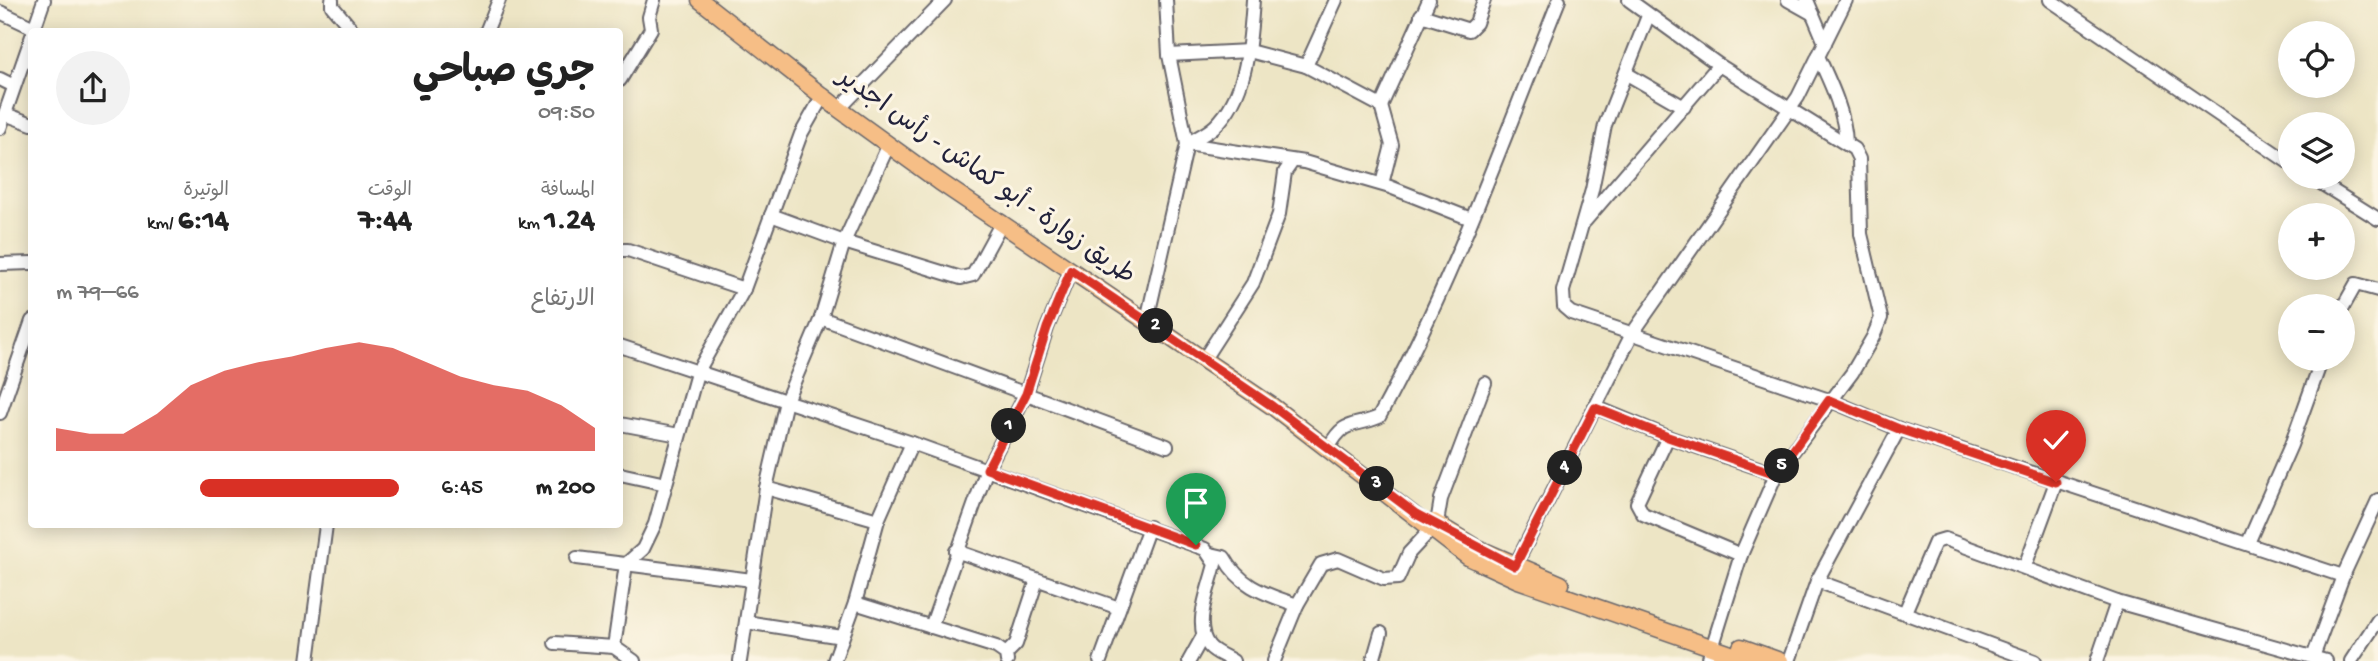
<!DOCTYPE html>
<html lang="ar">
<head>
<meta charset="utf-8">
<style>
	:root { --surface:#fff; --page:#f2f2f2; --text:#222; --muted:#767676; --accent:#d93025 }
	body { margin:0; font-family:"Gochi Hand","Playpen Sans Arabic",sans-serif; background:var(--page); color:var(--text); direction:rtl; height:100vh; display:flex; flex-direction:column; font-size:26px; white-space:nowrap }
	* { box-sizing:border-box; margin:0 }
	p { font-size:23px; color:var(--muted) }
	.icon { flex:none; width:38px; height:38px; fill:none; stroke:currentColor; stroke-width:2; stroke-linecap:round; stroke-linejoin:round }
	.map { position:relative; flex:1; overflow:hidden; direction:ltr }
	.details { position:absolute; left:28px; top:28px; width:595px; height:500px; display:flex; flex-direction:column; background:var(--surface); border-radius:7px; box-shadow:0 4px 18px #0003; direction:rtl }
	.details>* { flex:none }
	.tools { position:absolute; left:2278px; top:21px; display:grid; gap:14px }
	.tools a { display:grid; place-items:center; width:77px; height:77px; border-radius:50%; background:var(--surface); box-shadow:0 4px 18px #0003; font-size:35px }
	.pin { position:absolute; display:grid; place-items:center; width:60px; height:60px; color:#fff; margin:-72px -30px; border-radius:50% 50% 50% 0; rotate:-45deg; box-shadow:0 0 7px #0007 }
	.pin .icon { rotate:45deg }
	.km { position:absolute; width:35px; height:35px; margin:-18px; border-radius:50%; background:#222; color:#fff; font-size:19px; line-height:35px; text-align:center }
	.round { display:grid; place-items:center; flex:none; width:74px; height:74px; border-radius:37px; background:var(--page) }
	.summary { display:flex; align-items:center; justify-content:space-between; height:119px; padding:0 28px }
	h1 { font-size:38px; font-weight:700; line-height:52px }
	.figures { display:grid; grid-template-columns:repeat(3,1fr); gap:10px; height:119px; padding:7px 28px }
	.figures div { display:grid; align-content:center }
	.figures b { font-size:30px; font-weight:700 }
	.figures small { font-size:19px; font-weight:400 }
	.figures p { font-size:19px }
	.chart { height:196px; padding:14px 28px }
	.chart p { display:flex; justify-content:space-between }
	.chart svg { width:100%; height:126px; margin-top:7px; fill:var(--accent); opacity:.7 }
	ul { padding:0 28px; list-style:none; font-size:23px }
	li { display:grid; grid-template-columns:112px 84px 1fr; align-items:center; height:52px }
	li i { height:18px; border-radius:9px; background:var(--accent) }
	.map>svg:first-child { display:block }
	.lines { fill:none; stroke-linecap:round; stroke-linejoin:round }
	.minor-casing { stroke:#69666b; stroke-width:16 }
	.major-casing { stroke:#69666b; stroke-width:19 }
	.minor { stroke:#fff; stroke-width:12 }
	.major { stroke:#f6be86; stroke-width:16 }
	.route-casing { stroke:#fff; stroke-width:14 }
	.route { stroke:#d93025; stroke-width:9 }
	.labels { text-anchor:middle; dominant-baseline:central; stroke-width:6; stroke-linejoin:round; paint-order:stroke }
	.street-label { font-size:26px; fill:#22223b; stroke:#fcf5e5 }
</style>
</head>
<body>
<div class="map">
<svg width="2378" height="661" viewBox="0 0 2378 661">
	<rect width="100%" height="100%" fill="#fcf5e5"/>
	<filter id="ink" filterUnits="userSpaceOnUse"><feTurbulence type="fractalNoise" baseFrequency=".0143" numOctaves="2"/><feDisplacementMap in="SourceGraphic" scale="14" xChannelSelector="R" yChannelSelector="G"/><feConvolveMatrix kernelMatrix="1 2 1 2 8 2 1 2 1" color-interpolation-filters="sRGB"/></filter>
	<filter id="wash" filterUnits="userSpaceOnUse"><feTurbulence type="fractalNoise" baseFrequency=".00686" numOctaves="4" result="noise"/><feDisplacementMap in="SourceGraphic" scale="28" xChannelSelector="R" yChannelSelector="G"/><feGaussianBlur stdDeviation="1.57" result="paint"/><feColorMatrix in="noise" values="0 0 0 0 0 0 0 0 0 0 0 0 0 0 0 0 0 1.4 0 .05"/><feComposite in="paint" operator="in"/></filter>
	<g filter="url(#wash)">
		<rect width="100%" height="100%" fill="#ede5c5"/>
	</g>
	<g filter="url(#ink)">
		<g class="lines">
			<!-- minor casing -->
			<g class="minor-casing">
				<g id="minor">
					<path d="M332,0V6L354,32"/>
					<path d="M1253,0C1250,41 1248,95 1215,126C1208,133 1196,138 1187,144L1304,162L1390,187L1471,219"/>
					<path d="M1629,0L1719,65L1854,149L1859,159L1861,234L1881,318L1873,337L1852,373L1776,474L1741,555L1708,661"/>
					<path d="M1788,0L1813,14"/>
					<path d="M1807,0L1825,43"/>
					<path d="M2050,0L2291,164"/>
					<path d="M0,12L34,28"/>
					<path d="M1421,15L1469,30L1476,23L1484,0"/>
					<path d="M1648,16L1605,125L1592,190L1563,291L1564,307L1571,313L1829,400L1899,429L2343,576"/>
					<path d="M33,32L44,0"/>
					<path d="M486,32L499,0"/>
					<path d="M1169,55L1249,51L1306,66L1381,106L1429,0"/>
					<path d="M1818,56C1831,84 1845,113 1846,143"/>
					<path d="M1306,66L1336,0"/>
					<path d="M1627,74L1684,107"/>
					<path d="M0,79L14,86"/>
					<path d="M620,80L651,29L649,17L654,0"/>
					<path d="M1381,106L1392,145L1382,184"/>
					<path d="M839,109L945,0"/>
					<path d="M5,114L32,124"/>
					<path d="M0,128L32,36"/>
					<path d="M2311,177L2378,219"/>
					<path d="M771,215L844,242L961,278L973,275L1002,222"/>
					<path d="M1585,221L1719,65"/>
					<path d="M620,250H628L744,289"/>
					<path d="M0,264L32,263"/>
					<path d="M2343,307L2356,284L2378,290"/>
					<path d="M821,318L1167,446"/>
					<path d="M1147,320L1187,144L1169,55L1166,0"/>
					<path d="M620,346L912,443L1205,549L1215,564C1210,587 1192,625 1209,646C1215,653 1225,656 1233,661"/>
					<path d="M1204,359L1253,283L1279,214L1285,172L1292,162"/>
					<path d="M1595,407L1668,437L1776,474"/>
					<path d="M0,413L32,321"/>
					<path d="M620,424L679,435"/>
					<path d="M1668,437L1637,503L1643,514L1741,555"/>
					<path d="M1329,447C1345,418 1353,428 1379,417C1452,284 1503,140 1559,0"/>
					<path d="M620,474L666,484L697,373L744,289L801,134L822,97"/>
					<path d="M766,488L878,520L912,443"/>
					<path d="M2248,543L2291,445L2322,359"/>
					<path d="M956,551L1119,608"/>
					<path d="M1211,554L1224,557C1241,588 1266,594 1297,605"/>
					<path d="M577,558L752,580"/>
					<path d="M1515,566L1632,334L1798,97L1846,0"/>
					<path d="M2025,566L2056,482"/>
					<path d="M1817,581L2035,661"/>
					<path d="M855,603L996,647L1006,654L1007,661"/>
					<path d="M1905,612L1935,542L1945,539L2117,602L2326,661"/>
					<path d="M746,622L842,637"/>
					<path d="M931,627L987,469L1026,394L1047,328L1071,270"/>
					<path d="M555,643L614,647L634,661"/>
					<path d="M614,647L626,564L643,549L655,524L666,484"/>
					<path d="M1006,654L1016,644L1037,580"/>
					<path d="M2313,657L2343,576L2378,500"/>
					<path d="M308,661L326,525"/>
					<path d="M740,661L766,488L786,401L821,318L844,242L889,144"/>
					<path d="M834,661L855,603L878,520"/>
					<path d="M1100,661L1149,527"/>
					<path d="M1189,661L1203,636"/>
					<path d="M1274,661L1297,605L1321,564L1338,559L1384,579L1398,578L1409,553L1437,523L1441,499L1485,383"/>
					<path d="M1373,661L1381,633"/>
					<path d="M1789,661L1817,581L1899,429"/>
					<path d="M2097,661L2117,602"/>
					<path d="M2351,661L2378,620"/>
				</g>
			</g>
			<!-- major casing -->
			<g class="major-casing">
				<g id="major">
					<path d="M700,0L839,109L940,182L1272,406L1468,557L1518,580L1751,661"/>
					<path d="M1434,522L1475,547L1561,584"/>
					<path d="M1741,647L1780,661"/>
				</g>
			</g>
			<!-- minor -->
			<use href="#minor" class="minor"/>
			<!-- major -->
			<use href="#major" class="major"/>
		</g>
	</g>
	<g class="lines" filter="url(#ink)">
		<!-- route casing -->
		<g class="route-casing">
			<path id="route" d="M1196,545L987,469L1026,394L1047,328L1071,270L1272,406L1416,514L1515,566L1595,408L1668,437L1776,474L1829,400L1899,429L2056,482"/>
		</g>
		<!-- route -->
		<use href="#route" class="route"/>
	</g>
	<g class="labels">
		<!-- street labels -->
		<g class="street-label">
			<text transform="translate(985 178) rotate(35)">طريق زوارة - أبو كماش - رأس اجدير</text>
		</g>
	</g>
</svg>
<div class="tools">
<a><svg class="icon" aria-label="locate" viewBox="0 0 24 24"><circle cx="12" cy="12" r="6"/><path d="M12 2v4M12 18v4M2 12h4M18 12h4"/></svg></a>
<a><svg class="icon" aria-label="layers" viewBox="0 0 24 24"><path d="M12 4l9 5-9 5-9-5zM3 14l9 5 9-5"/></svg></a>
<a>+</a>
<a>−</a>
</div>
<div class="pin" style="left:1196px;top:545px;background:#1e9e55"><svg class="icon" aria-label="arrive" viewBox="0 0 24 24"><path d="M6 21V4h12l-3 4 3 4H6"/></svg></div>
<div class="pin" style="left:2056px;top:482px;background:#d93025"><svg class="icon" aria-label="check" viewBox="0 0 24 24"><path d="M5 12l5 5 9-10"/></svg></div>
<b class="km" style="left:1009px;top:426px">1</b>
<b class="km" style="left:1156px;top:326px">2</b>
<b class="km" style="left:1377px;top:484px">3</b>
<b class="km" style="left:1565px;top:468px">4</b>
<b class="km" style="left:1782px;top:466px">5</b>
<section class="details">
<div class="summary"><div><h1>جري صباحي</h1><p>09:50</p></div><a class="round"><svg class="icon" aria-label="share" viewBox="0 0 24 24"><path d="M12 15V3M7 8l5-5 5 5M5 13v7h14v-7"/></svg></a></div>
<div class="figures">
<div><p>المسافة</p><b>1.24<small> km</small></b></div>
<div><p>الوقت</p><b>7:44</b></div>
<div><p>الوتيرة</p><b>6:14<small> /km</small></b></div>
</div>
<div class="chart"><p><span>الارتفاع</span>66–79 m</p>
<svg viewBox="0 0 160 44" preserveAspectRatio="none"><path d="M0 44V36L10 38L20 38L30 31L40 21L50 16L60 13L70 11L80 8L90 6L100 8L110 13L120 18L130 21L140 23L150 28L160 36V44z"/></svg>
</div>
<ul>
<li><b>200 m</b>6:45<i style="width:58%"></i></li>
</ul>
</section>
</div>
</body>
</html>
